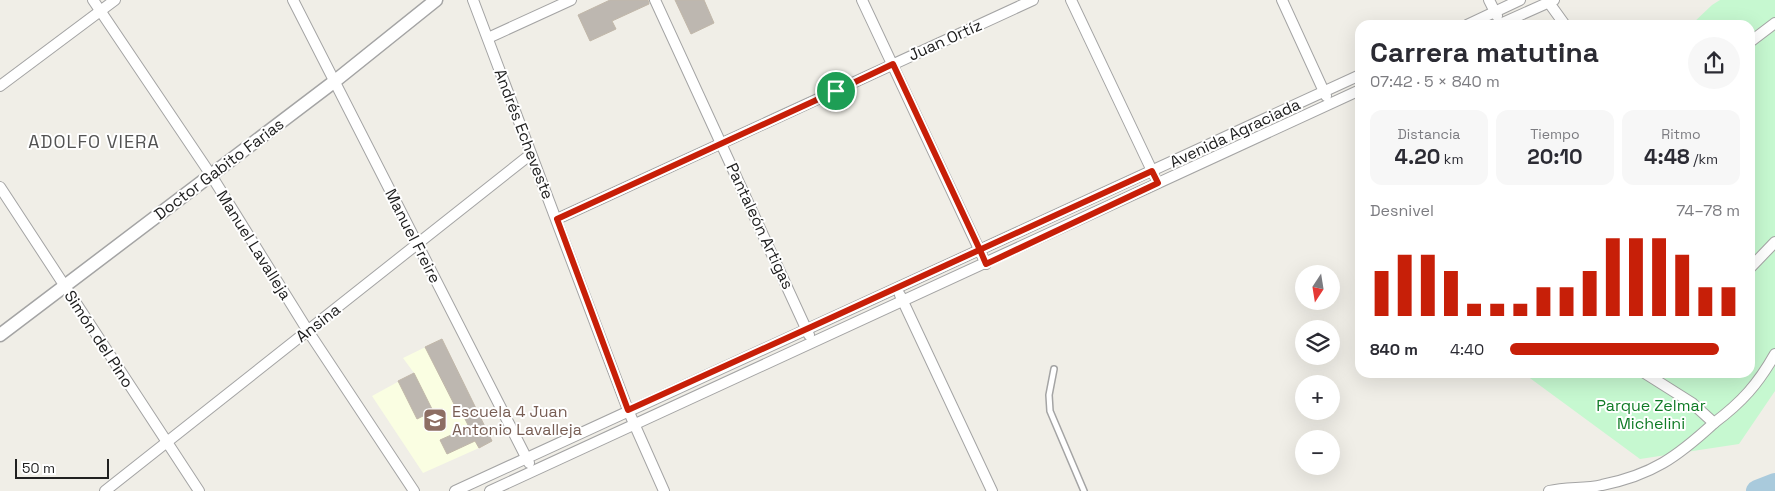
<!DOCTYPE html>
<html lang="es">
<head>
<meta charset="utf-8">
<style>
	:root { --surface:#fff; --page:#f7f7f7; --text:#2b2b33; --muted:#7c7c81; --accent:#c71f08 }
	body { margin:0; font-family:"Space Grotesk",sans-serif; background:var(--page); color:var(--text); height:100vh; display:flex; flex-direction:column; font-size:19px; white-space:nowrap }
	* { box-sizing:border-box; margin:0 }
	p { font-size:16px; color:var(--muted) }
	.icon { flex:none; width:28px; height:28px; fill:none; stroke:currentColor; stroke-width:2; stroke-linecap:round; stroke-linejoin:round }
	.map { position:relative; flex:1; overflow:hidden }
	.drawer { position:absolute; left:1355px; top:20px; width:400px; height:358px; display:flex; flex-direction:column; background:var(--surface); border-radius:15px; box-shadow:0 5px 20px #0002 }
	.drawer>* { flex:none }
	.needle { width:32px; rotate:192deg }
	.fabs { position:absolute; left:1295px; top:265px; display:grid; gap:10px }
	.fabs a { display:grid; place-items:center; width:45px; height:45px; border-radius:50%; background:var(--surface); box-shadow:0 5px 20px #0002; font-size:25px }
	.scale { position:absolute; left:15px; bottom:12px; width:94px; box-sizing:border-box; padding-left:5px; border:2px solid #202020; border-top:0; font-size:14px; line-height:18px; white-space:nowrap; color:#202020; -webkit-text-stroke:4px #fff; paint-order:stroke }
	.pin { position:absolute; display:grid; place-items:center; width:42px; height:42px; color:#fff; margin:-21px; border:2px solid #fff; border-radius:50%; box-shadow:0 1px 5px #0007 }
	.round { display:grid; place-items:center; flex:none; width:52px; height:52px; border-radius:26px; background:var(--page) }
	.summary { display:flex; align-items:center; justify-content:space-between; height:85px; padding:0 15px }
	h1 { font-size:28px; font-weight:700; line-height:38px }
	.metrics { display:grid; grid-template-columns:repeat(3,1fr); gap:8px; height:85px; padding:5px 15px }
	.metrics div { display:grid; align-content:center; border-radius:12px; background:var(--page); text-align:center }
	.metrics b { font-size:21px; font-weight:700 }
	.metrics small { font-size:14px; font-weight:400 }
	.metrics p { font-size:14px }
	.chart { height:140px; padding:10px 15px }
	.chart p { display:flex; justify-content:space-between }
	.chart svg { width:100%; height:90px; margin-top:5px; stroke:var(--accent); stroke-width:6 }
	ul { padding:0 15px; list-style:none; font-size:16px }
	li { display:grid; grid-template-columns:80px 60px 1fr; align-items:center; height:38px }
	li i { height:12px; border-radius:6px; background:var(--accent) }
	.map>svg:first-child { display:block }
	.education { fill:#fafee2 }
	.park { fill:#c6f8d0 }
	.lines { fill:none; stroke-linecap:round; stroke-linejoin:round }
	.river { stroke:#a9cadc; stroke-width:22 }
	.building { fill:#bdb7b0; stroke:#c1b7a9 }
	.service-casing { stroke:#a4a4a4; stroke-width:8 }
	.minor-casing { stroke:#a4a4a4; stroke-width:12 }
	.tertiary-casing { stroke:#a4a4a4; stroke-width:15 }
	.service { stroke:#fff; stroke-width:5 }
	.minor { stroke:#fff; stroke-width:10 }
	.tertiary { stroke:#fff; stroke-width:12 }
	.route-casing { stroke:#fff; stroke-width:10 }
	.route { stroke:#c71f08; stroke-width:6 }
	.labels { text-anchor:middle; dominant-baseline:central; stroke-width:4; stroke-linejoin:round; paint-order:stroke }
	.street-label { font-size:16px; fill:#202020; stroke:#fff }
	.park-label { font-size:16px; fill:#107b26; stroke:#fff }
	.education-label { font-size:16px; fill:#785e54; stroke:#fff; text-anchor:start }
	.neighbourhood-label { font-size:18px; letter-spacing:1px; fill:#535353; stroke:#fff }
</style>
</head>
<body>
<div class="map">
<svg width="1775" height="491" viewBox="0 0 1775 491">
	<rect width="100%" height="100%" fill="#f0eee7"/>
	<!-- education -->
	<path class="education" d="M442,339L479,448L423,473L372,396L414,373L403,358Z"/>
	<!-- park -->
	<path class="park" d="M1720,0H1775V391L1739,444L1640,459L1523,373L1750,372V25H1691L1712,5Z"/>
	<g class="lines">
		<!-- river -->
		<path class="river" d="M1757,491L1775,484"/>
	</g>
	<!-- building -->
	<g class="building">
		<path d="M610,0H648L649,4L612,21L616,29L590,41L578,15Z"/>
		<path d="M675,0H704L714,23L691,34Z"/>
		<path d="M442,339L492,441L479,448L475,441L447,454L440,440L469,427L459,407L456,408L425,347Z"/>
		<path d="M414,373L433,411L417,419L398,381Z"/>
	</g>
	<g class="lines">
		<!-- service casing -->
		<g class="service-casing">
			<path id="service" d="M1054,369L1049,395L1050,411L1084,491"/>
		</g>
		<!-- minor casing -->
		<g class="minor-casing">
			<g id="minor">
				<path d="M93,0L211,175L308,331L414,491"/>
				<path d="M293,0L529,463"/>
				<path d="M473,0L628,410L664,491"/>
				<path d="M655,0L809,335"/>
				<path d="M862,0L986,264"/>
				<path d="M1071,0L1154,175"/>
				<path d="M1282,0L1326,96"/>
				<path d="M1489,0L1497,16"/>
				<path d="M1547,0L1565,25"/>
				<path d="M1467,25L1520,0"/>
				<path d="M1498,25L1554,0"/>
				<path d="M488,38L571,0"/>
				<path d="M1750,42L1775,23"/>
				<path d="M0,86L115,0"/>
				<path d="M0,187L199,491"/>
				<path d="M557,219L1033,0"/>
				<path d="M1750,268L1775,242"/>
				<path d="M900,295L992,491"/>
				<path d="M1714,423C1742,402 1758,384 1775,354"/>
				<path d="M105,491L531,154"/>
				<path d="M455,491L1360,75"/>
				<path d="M490,491L1360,90"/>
				<path d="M1549,491C1567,487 1585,489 1602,485C1652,475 1677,457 1714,423L1692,403L1643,372"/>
			</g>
		</g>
		<!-- tertiary casing -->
		<g class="tertiary-casing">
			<path id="tertiary" d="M0,335L335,81L436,0"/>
		</g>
		<!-- service -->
		<use href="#service" class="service"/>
		<!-- minor -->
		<use href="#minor" class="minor"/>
		<!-- tertiary -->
		<use href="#tertiary" class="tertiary"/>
	</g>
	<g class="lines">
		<!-- route casing -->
		<g class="route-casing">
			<path id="route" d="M836,91L557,219L628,410C803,331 977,251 1152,171L1158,183L986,264L980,250L893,64L836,91"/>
		</g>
		<!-- route -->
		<use href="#route" class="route"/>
	</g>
	<!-- icons -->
	<defs>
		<g id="school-square" transform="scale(1.25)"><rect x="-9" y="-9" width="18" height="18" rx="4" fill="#8d6e63" stroke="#fff"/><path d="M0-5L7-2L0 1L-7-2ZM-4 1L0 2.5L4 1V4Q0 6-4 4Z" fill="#fff"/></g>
	</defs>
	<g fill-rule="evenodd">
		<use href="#school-square" x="435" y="420"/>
	</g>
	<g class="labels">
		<!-- street labels -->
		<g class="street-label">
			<text transform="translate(945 40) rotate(-24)">Juan Ortíz</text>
			<text transform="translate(1235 133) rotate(-25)">Avenida Agraciada</text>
			<text transform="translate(524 134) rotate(69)">Andrés Echeveste</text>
			<text transform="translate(219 169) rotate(-37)">Doctor Gabito Farias</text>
			<text transform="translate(760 226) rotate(65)">Pantaleón Artigas</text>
			<text transform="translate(413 236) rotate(63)">Manuel Freire</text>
			<text transform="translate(254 245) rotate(58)">Manuel Lavalleja</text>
			<text transform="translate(318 323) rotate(-38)">Ansina</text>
			<text transform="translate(99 339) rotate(57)">Simón del Pino</text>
		</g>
		<!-- park labels -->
		<g class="park-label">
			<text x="1651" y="405">Parque Zelmar<tspan x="1651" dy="18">Michelini</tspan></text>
		</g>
		<!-- education labels -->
		<g class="education-label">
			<text x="452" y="411">Escuela 4 Juan<tspan x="452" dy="18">Antonio Lavalleja</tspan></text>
		</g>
		<!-- neighbourhood labels -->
		<g class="neighbourhood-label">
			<text x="94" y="141">ADOLFO VIERA</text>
		</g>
	</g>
</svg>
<div class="fabs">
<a><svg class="needle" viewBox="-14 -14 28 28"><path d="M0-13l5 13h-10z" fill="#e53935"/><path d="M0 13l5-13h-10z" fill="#7c7c81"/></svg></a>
<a><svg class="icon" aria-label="layers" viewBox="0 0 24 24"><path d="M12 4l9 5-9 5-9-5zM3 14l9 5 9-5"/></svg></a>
<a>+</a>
<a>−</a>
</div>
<div class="scale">50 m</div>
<div class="pin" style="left:836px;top:91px;background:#1e9e55"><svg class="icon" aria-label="arrive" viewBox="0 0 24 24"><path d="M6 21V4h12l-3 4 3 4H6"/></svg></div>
<section class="drawer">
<div class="summary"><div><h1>Carrera matutina</h1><p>07:42 · 5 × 840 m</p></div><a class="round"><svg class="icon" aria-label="share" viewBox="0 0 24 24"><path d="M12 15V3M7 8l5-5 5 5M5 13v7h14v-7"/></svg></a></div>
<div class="metrics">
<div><p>Distancia</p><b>4.20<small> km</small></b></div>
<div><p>Tiempo</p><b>20:10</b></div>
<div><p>Ritmo</p><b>4:48<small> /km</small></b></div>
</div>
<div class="chart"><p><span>Desnivel</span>74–78 m</p>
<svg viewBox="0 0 160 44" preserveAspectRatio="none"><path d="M5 44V22M15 44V14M25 44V14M35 44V22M45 44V38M55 44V38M65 44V38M75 44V30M85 44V30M95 44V22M105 44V6M115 44V6M125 44V6M135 44V14M145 44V30M155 44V30"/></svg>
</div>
<ul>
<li><b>840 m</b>4:40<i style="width:91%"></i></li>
</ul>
</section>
</div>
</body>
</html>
